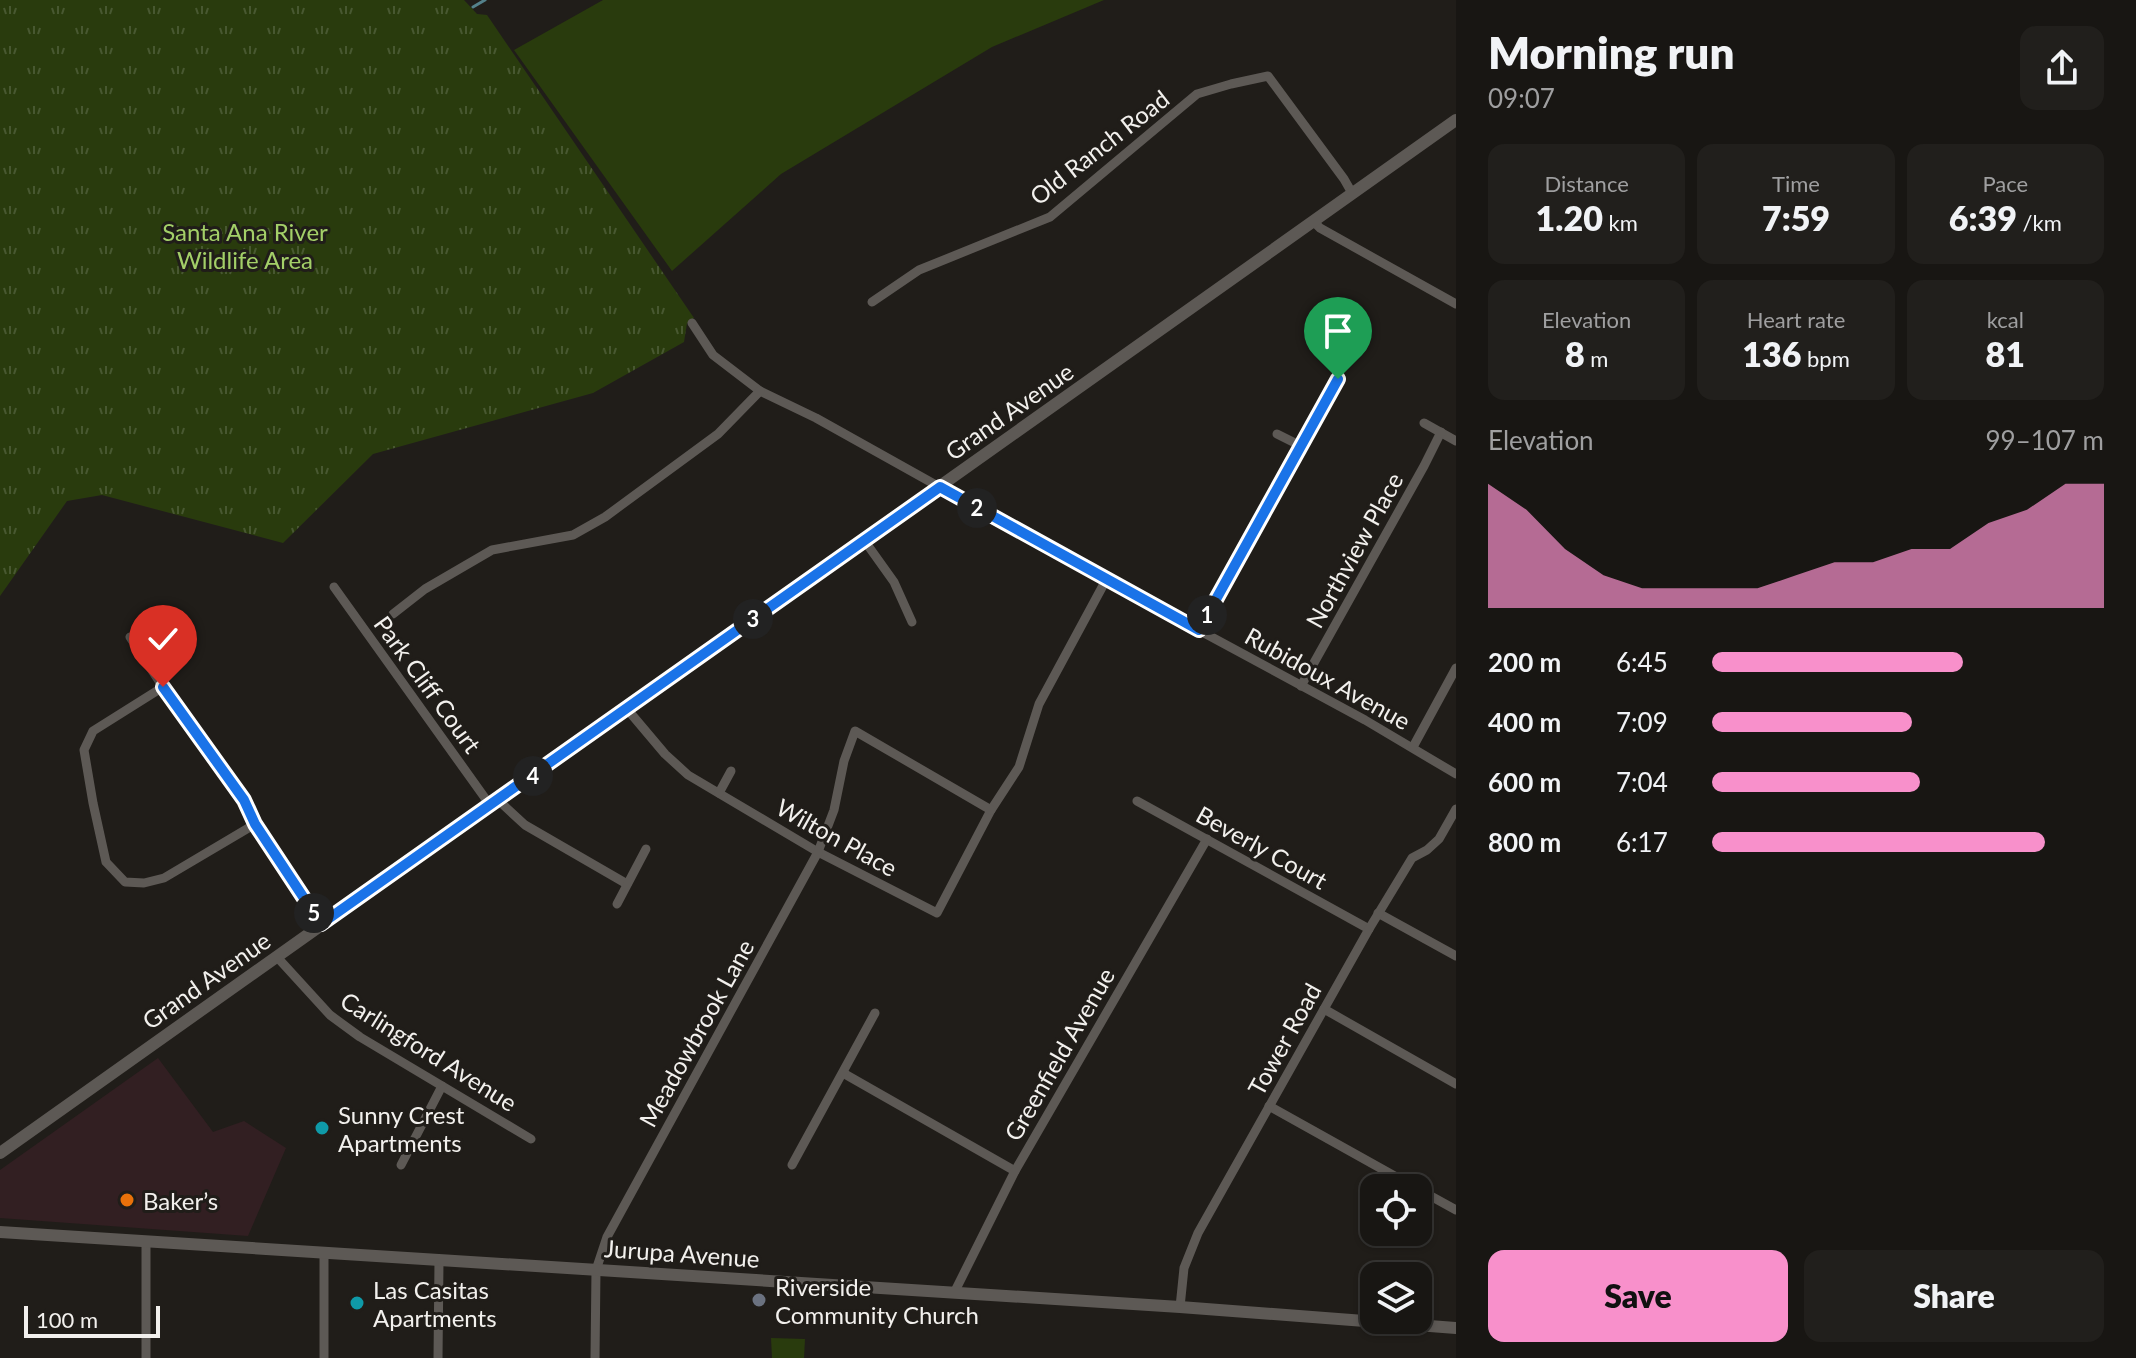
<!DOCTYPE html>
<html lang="en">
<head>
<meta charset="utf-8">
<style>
	:root { --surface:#181613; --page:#211f1c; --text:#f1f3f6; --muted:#9f9fa0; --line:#363533; --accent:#f890cb }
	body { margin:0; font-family:Lato,sans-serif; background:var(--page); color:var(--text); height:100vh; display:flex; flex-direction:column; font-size:30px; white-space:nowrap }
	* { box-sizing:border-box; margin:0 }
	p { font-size:26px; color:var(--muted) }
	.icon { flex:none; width:44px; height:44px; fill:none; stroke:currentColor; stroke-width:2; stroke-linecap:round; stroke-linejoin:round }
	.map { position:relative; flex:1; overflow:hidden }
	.sheet { display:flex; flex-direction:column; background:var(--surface); width:680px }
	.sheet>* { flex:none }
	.controls { position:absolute; left:1360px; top:1174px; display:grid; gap:16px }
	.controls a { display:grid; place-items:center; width:72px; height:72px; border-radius:16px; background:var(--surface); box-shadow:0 2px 6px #0004,0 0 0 2px var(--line); font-size:40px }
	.scale { position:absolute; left:24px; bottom:20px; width:136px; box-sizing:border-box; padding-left:8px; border:4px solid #f2f0ed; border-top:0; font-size:22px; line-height:28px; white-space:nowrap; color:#f2f0ed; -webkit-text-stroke:6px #201d19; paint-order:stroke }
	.pin { position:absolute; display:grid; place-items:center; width:68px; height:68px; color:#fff; margin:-82px -34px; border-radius:50% 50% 50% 0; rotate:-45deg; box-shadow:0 0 8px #0007 }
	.pin .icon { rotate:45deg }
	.km { position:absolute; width:40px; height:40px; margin:-20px; border-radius:50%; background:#222; color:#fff; font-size:22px; line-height:40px; text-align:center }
	.round { display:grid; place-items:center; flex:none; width:84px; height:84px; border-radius:16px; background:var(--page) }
	.head { display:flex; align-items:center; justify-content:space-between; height:136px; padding:0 32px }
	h1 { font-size:44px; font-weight:800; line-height:60px }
	.figures { display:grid; grid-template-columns:repeat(3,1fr); gap:12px; height:136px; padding:8px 32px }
	.figures div { display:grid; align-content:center; border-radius:16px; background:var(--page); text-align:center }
	.figures b { font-size:34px; font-weight:800 }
	.figures small { font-size:22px; font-weight:400 }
	.figures p { font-size:22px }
	.chart { height:224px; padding:16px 32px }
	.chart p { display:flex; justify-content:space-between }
	.chart svg { width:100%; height:144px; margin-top:8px; fill:var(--accent); opacity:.7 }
	.action { display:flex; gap:16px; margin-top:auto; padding:16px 32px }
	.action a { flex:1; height:92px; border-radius:16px; background:var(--accent); color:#111; font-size:32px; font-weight:800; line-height:92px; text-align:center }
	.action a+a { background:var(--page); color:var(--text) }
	ul { padding:0 32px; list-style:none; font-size:26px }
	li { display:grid; grid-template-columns:128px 96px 1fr; align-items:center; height:60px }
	li i { height:20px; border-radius:10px; background:var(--accent) }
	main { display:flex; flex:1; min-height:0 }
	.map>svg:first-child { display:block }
	.commercial { fill:#321f22 }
	.grass { fill:#293b0d }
	.park { fill:url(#park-tufts) }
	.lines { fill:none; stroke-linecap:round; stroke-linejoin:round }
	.stream { stroke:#54818b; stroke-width:3 }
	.street { stroke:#5d5955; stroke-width:9 }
	.secondary { stroke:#5d5955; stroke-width:12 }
	.route-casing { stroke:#fff; stroke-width:16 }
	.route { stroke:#1a73e8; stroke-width:10 }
	.culture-dot { fill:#0f9aa8; stroke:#201d19; stroke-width:3 }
	.food-dot { fill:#e8710a; stroke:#201d19; stroke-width:3 }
	.worship-dot { fill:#6b7280; stroke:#201d19; stroke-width:3 }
	.labels { text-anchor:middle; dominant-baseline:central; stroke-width:6; stroke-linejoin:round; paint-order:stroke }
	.street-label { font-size:24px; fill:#f2f0ed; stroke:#201d19 }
	.park-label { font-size:24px; fill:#a3cf68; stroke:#201d19 }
	.poi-label { font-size:24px; fill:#f2f0ed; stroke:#201d19; text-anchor:start }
</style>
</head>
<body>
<main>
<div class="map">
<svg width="1456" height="1358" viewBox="0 0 1456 1358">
	<defs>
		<pattern id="park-tufts" width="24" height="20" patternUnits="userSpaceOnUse" patternTransform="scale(2)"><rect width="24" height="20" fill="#293b0d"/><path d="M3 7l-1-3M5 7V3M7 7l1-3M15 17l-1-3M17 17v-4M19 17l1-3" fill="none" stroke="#485831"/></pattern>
	</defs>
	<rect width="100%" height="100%" fill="#201d19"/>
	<!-- commercial -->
	<path class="commercial" d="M158,1058L213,1132L244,1121L286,1148L248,1236L0,1218V1170Z"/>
	<!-- grass -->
	<g class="grass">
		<path d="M603,0H1104L992,47L781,174L672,271L514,50Z"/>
		<path d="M771,1338L805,1339L804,1358H772Z"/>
	</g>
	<!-- park -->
	<path class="park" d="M0,0H464L477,14L487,15L694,318L687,323L684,342L593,393L373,454L283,543L102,495L67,501L0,596Z"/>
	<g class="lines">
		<!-- stream -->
		<path class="stream" d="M473,7L485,0"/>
		<!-- street -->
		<g class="street">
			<path d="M1313,221L1320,228L1456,304"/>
			<path d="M872,302L919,270L1050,217L1197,94L1231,84L1268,76L1344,179L1352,193"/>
			<path d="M692,323L713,355L760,391L816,418L1106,580L1365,720L1456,774"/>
			<path d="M1424,423L1456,441"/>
			<path d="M1277,434L1301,446"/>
			<path d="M864,540L894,582L912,622"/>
			<path d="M334,587L490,805"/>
			<path d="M393,614L425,589L492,550L573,535L605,517L718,434L760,391"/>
			<path d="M1199,630L1338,379"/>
			<path d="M130,637L163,687L244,800L255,824L321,924"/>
			<path d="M1301,686L1424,466L1441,432"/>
			<path d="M163,687L93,731L84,750L93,803L106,862L125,882L144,883L164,878L255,824"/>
			<path d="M627,709L665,754L688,775L818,852L937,913L991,810L1019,767L1039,704L1106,580"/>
			<path d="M1413,747L1456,668"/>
			<path d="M719,793L731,771"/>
			<path d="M498,800L525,825L627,884"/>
			<path d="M1137,801L1369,929"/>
			<path d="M617,904L646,849"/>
			<path d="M1378,913L1456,956"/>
			<path d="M277,957L330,1015L360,1037L531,1139"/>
			<path d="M1324,1009L1456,1084"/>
			<path d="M843,1073L1015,1171"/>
			<path d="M1269,1106L1416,1188"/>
			<path d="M401,1165L442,1086"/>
			<path d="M792,1165L875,1013"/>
			<path d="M1418,1189L1456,1210"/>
			<path d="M146,1242V1358"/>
			<path d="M324,1253V1358"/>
			<path d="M954,1293L1015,1171L1207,839"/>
			<path d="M1180,1307L1184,1268L1198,1233L1369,929L1412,858L1427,850L1439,839L1456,809"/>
			<path d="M438,1358L439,1261"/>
			<path d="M595,1358L596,1270L607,1237L818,852L834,810L844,761L855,731L991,810"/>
		</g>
		<!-- secondary -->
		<g class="secondary">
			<path d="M0,1153L1456,120"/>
			<path d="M0,1232L1180,1307L1456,1328"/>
		</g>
	</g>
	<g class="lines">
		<!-- route casing -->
		<g class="route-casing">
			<path id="route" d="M163,687L244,800L255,824L321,924L940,487L1199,630L1338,379"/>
		</g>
		<!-- route -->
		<use href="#route" class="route"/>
	</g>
	<!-- markers -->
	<g class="culture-dot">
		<circle cx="322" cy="1128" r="8"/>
		<circle cx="357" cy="1303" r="8"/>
	</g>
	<circle class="food-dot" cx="127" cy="1200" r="8"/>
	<circle class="worship-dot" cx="759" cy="1300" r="8"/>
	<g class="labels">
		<!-- street labels -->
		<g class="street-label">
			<text transform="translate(1099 147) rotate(-38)">Old Ranch Road</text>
			<text transform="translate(1009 411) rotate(-35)">Grand Avenue</text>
			<text transform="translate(1354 550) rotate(-61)">Northview Place</text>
			<text transform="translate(1328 678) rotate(29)">Rubidoux Avenue</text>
			<text transform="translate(428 684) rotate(54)">Park Cliff Court</text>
			<text transform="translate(837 837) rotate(29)">Wilton Place</text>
			<text transform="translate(1262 847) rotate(29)">Beverly Court</text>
			<text transform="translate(206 980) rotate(-35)">Grand Avenue</text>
			<text transform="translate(696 1033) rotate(-61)">Meadowbrook Lane</text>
			<text transform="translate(1284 1039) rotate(-61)">Tower Road</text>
			<text transform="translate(429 1051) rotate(32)">Carlingford Avenue</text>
			<text transform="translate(1059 1054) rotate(-60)">Greenfield Avenue</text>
			<text transform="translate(682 1253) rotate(4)">Jurupa Avenue</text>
		</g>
		<!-- park labels -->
		<g class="park-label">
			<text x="245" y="231">Santa Ana River<tspan x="245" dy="28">Wildlife Area</tspan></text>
		</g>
		<!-- poi labels -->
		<g class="poi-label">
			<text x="338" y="1114">Sunny Crest<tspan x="338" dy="28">Apartments</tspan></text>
			<text x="143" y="1200">Baker’s</text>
			<text x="775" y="1286">Riverside<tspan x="775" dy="28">Community Church</tspan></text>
			<text x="373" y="1289">Las Casitas<tspan x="373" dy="28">Apartments</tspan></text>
		</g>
	</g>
</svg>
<div class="controls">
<a><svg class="icon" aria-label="locate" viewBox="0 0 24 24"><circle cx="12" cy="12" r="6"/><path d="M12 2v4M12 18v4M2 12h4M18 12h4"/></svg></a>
<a><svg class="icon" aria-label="layers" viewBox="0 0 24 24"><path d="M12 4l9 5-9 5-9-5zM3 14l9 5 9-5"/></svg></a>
</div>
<div class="scale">100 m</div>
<div class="pin" style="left:1338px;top:379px;background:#1e9e55"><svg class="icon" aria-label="arrive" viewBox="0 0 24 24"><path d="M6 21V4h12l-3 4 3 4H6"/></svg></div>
<div class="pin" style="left:163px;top:687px;background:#d93025"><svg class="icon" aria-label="check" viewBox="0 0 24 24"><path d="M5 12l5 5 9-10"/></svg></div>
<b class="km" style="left:1207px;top:615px">1</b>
<b class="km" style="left:977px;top:508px">2</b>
<b class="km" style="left:753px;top:619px">3</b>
<b class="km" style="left:533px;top:776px">4</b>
<b class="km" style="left:314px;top:913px">5</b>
</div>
<section class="sheet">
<div class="head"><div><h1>Morning run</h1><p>09:07</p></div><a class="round"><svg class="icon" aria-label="share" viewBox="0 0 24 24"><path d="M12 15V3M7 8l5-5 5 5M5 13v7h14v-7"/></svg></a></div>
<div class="figures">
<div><p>Distance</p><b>1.20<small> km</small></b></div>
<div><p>Time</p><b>7:59</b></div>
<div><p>Pace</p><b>6:39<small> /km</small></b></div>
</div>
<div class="figures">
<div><p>Elevation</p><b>8<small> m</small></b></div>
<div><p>Heart rate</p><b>136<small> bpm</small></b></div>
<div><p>kcal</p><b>81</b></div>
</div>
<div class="chart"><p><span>Elevation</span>99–107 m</p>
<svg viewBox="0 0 160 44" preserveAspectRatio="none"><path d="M0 44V6L10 14L20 26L30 34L40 38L50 38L60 38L70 38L80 34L90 30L100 30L110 26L120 26L130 18L140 14L150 6L160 6V44z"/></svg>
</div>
<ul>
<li><b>200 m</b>6:45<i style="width:64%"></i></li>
<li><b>400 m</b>7:09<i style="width:51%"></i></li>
<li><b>600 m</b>7:04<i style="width:53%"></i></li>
<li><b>800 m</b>6:17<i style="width:85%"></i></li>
</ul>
<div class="action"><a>Save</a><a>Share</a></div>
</section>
</main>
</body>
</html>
